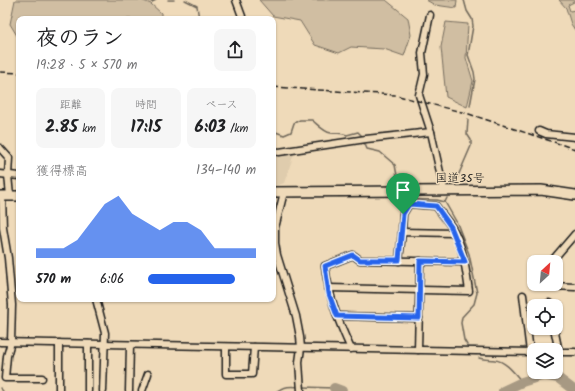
<!DOCTYPE html>
<html lang="ja">
<head>
<meta charset="utf-8">
<style>
	:root { --surface:#fff; --page:#f6f6f6; --text:#202124; --muted:#757577; --accent:#2563eb }
	body { margin:0; font-family:Kalam,"Klee One",sans-serif; background:var(--page); color:var(--text); height:100vh; display:flex; flex-direction:column; font-size:15px; white-space:nowrap }
	* { box-sizing:border-box; margin:0 }
	p { font-size:13px; color:var(--muted) }
	.icon { flex:none; width:22px; height:22px; fill:none; stroke:currentColor; stroke-width:2; stroke-linecap:round; stroke-linejoin:round }
	.map { position:relative; flex:1; overflow:hidden }
	.panel { position:absolute; left:16px; top:16px; width:260px; height:286px; display:flex; flex-direction:column; background:var(--surface); border-radius:8px; box-shadow:0 1px 3px #0004 }
	.panel>* { flex:none }
	.needle { width:26px; rotate:26deg }
	.tools { position:absolute; left:527px; top:255px; display:grid; gap:8px }
	.tools a { display:grid; place-items:center; width:36px; height:36px; border-radius:8px; background:var(--surface); box-shadow:0 1px 3px #0004; font-size:20px }
	.pin { position:absolute; display:grid; place-items:center; width:34px; height:34px; color:#fff; margin:-41px -17px; border-radius:50% 50% 50% 0; rotate:-45deg; box-shadow:0 0 4px #0007 }
	.pin .icon { rotate:45deg }
	.round { display:grid; place-items:center; flex:none; width:42px; height:42px; border-radius:8px; background:var(--page) }
	.summary { display:flex; align-items:center; justify-content:space-between; height:68px; padding:0 20px }
	h1 { font-size:22px; font-weight:800; line-height:30px }
	.metrics { display:grid; grid-template-columns:repeat(3,1fr); gap:6px; height:68px; padding:4px 20px }
	.metrics div { display:grid; align-content:center; border-radius:8px; background:var(--page); text-align:center }
	.metrics b { font-size:17px; font-weight:800 }
	.metrics small { font-size:11px; font-weight:400 }
	.metrics p { font-size:11px }
	.chart { height:112px; padding:8px 20px }
	.chart p { display:flex; justify-content:space-between }
	.chart svg { width:100%; height:72px; margin-top:4px; fill:var(--accent); opacity:.7 }
	ul { padding:0 20px; list-style:none; font-size:13px }
	li { display:grid; grid-template-columns:64px 48px 1fr; align-items:center; height:30px }
	li i { height:10px; border-radius:5px; background:var(--accent) }
	.map>svg:first-child { display:block }
	.built { fill:#dfccad }
	.green { fill:#d0bea2; stroke:#766d5f }
	.lines { fill:none; stroke-linecap:round; stroke-linejoin:round }
	.stream { stroke:#6f675a; stroke-width:1.5 }
	.river { stroke:#a79983; stroke-width:10 }
	.minor-casing { stroke:#1c1c1c; stroke-width:9 }
	.highway-casing { stroke:#1c1c1c; stroke-width:12 }
	.minor { stroke:#efdab9; stroke-width:6 }
	.highway { stroke:#efdab9; stroke-width:9 }
	.rail { stroke:#1c1c1c; stroke-width:1.5; stroke-dasharray:6 3; stroke-linecap:butt }
	.route-casing { stroke:#fff; stroke-width:8 }
	.route { stroke:#2563eb; stroke-width:5 }
	.labels { text-anchor:middle; dominant-baseline:central; stroke-width:3; stroke-linejoin:round; paint-order:stroke }
	.street-label { font-size:12px; fill:#1c1c1c; stroke:#efdab9 }
</style>
</head>
<body>
<div class="map">
<svg width="575" height="391" viewBox="0 0 575 391">
	<rect width="100%" height="100%" fill="#efdab9"/>
	<filter id="ink" filterUnits="userSpaceOnUse"><feTurbulence type="fractalNoise" baseFrequency=".025" numOctaves="2"/><feDisplacementMap in="SourceGraphic" scale="8" xChannelSelector="R" yChannelSelector="G"/><feConvolveMatrix kernelMatrix="1 2 1 2 8 2 1 2 1" color-interpolation-filters="sRGB"/></filter>
	<g filter="url(#ink)">
		<!-- built -->
		<path class="built" d="M295,151L284,183L273,187V153Z"/>
		<!-- green -->
		<g class="green">
			<path d="M15,0H141L151,4L161,13V19H19V39L10,24Z"/>
			<path d="M259,0H386L408,18L411,35L404,56L384,49L351,47L339,53L315,45L300,21L273,16Z"/>
			<path d="M426,0H457L456,8L435,5Z"/>
			<path d="M559,0H574V2L568,5L570,11L575,10V30L571,24L566,8Z"/>
			<path d="M446,22L468,24L466,58L473,81L467,107L446,97L441,47Z"/>
		</g>
		<g class="lines">
			<!-- stream -->
			<g class="stream">
				<path d="M148,0L152,2L156,0"/>
				<path d="M168,0H174"/>
				<path d="M185,0L197,6L199,19"/>
				<path d="M464,0L467,11L472,19L473,26L468,55L474,72L475,79L470,106"/>
				<path d="M273,131L284,135L291,132L294,123L300,120H312C318,125 324,132 331,133C338,134 340,132 347,135L358,132L363,137"/>
				<path d="M364,142L367,149L380,152L395,165L399,186"/>
				<path d="M455,183L471,146V140L467,134L468,119"/>
				<path d="M447,198L445,202L457,223L469,254L477,293L474,304L462,317L461,323L464,340L467,345"/>
				<path d="M402,199L437,200L445,202"/>
				<path d="M479,358C485,360 489,359 495,360C506,361 515,374 522,382"/>
				<path d="M303,387L334,388"/>
				<path d="M0,388L3,391"/>
				<path d="M277,391C284,386 291,386 300,387"/>
			</g>
			<!-- river -->
			<g class="river">
				<path d="M334,388L342,391"/>
				<path d="M503,391L522,382L544,375L558,378L575,391"/>
			</g>
			<!-- minor casing -->
			<g class="minor-casing">
				<g id="minor">
					<path d="M236,0L243,19"/>
					<path d="M430,15L422,53L424,74L419,95L431,132L444,190"/>
					<path d="M539,131L546,134L575,137"/>
					<path d="M0,148L9,158L8,175L10,196"/>
					<path d="M273,151L279,152L366,139L431,132"/>
					<path d="M0,174L19,176"/>
					<path d="M284,192L275,228V243L277,255L296,316L300,337L301,348L299,362L301,391"/>
					<path d="M2,196L3,228L8,258L12,305L11,342L7,356L5,378H42"/>
					<path d="M399,261L402,232L454,233"/>
					<path d="M551,262L575,234"/>
					<path d="M552,286L575,287"/>
					<path d="M328,288L469,291C466,270 463,244 451,226C446,219 441,213 436,206L409,204L403,214L402,232"/>
					<path d="M523,295L530,352"/>
					<path d="M96,299L105,333L103,391"/>
					<path d="M549,303L550,306"/>
					<path d="M337,316L419,318"/>
					<path d="M554,328L559,352"/>
					<path d="M0,342L534,352"/>
					<path d="M226,347V374H252L254,347"/>
					<path d="M351,349C338,321 329,297 325,266L353,255L360,260L465,262"/>
					<path d="M418,350L420,261"/>
					<path d="M556,352H575"/>
					<path d="M59,391V343"/>
					<path d="M88,391V344"/>
					<path d="M129,391L130,345"/>
					<path d="M142,391L148,374"/>
				</g>
			</g>
			<!-- highway casing -->
			<g class="highway-casing">
				<g id="highway">
					<path d="M273,192L541,190L575,195"/>
					<path d="M0,196H19"/>
				</g>
			</g>
			<!-- minor -->
			<use href="#minor" class="minor"/>
			<!-- highway -->
			<use href="#highway" class="highway"/>
			<!-- rail -->
			<g class="rail">
				<path d="M0,72L19,73"/>
				<path d="M273,87L395,95L469,114L575,149"/>
			</g>
		</g>
	</g>
	<g class="lines" filter="url(#ink)">
		<!-- route casing -->
		<g class="route-casing">
			<path id="route" d="M409,204L436,206L451,227L465,262L420,261L419,318L337,316L329,294L325,266L353,255L360,260H399L403,214Z"/>
		</g>
		<!-- route -->
		<use href="#route" class="route"/>
	</g>
	<g class="labels">
		<!-- street labels -->
		<g class="street-label">
			<text x="460" y="178">国道35号</text>
		</g>
	</g>
</svg>
<div class="tools">
<a><svg class="needle" viewBox="-14 -14 28 28"><path d="M0-13l5 13h-10z" fill="#e53935"/><path d="M0 13l5-13h-10z" fill="#757577"/></svg></a>
<a><svg class="icon" aria-label="locate" viewBox="0 0 24 24"><circle cx="12" cy="12" r="6"/><path d="M12 2v4M12 18v4M2 12h4M18 12h4"/></svg></a>
<a><svg class="icon" aria-label="layers" viewBox="0 0 24 24"><path d="M12 4l9 5-9 5-9-5zM3 14l9 5 9-5"/></svg></a>
</div>
<div class="pin" style="left:403px;top:214px;background:#1e9e55"><svg class="icon" aria-label="arrive" viewBox="0 0 24 24"><path d="M6 21V4h12l-3 4 3 4H6"/></svg></div>
<section class="panel">
<div class="summary"><div><h1>夜のラン</h1><p>19:28 · 5 × 570 m</p></div><a class="round"><svg class="icon" aria-label="share" viewBox="0 0 24 24"><path d="M12 15V3M7 8l5-5 5 5M5 13v7h14v-7"/></svg></a></div>
<div class="metrics">
<div><p>距離</p><b>2.85<small> km</small></b></div>
<div><p>時間</p><b>17:15</b></div>
<div><p>ペース</p><b>6:03<small> /km</small></b></div>
</div>
<div class="chart"><p><span>獲得標高</span>134–140 m</p>
<svg viewBox="0 0 160 44" preserveAspectRatio="none"><path d="M0 44V38L10 38L20 38L30 33L40 22L50 11L60 6L70 17L80 22L90 27L100 22L110 22L120 27L130 38L140 38L150 38L160 38V44z"/></svg>
</div>
<ul>
<li><b>570 m</b>6:06<i style="width:81%"></i></li>
</ul>
</section>
</div>
</body>
</html>
